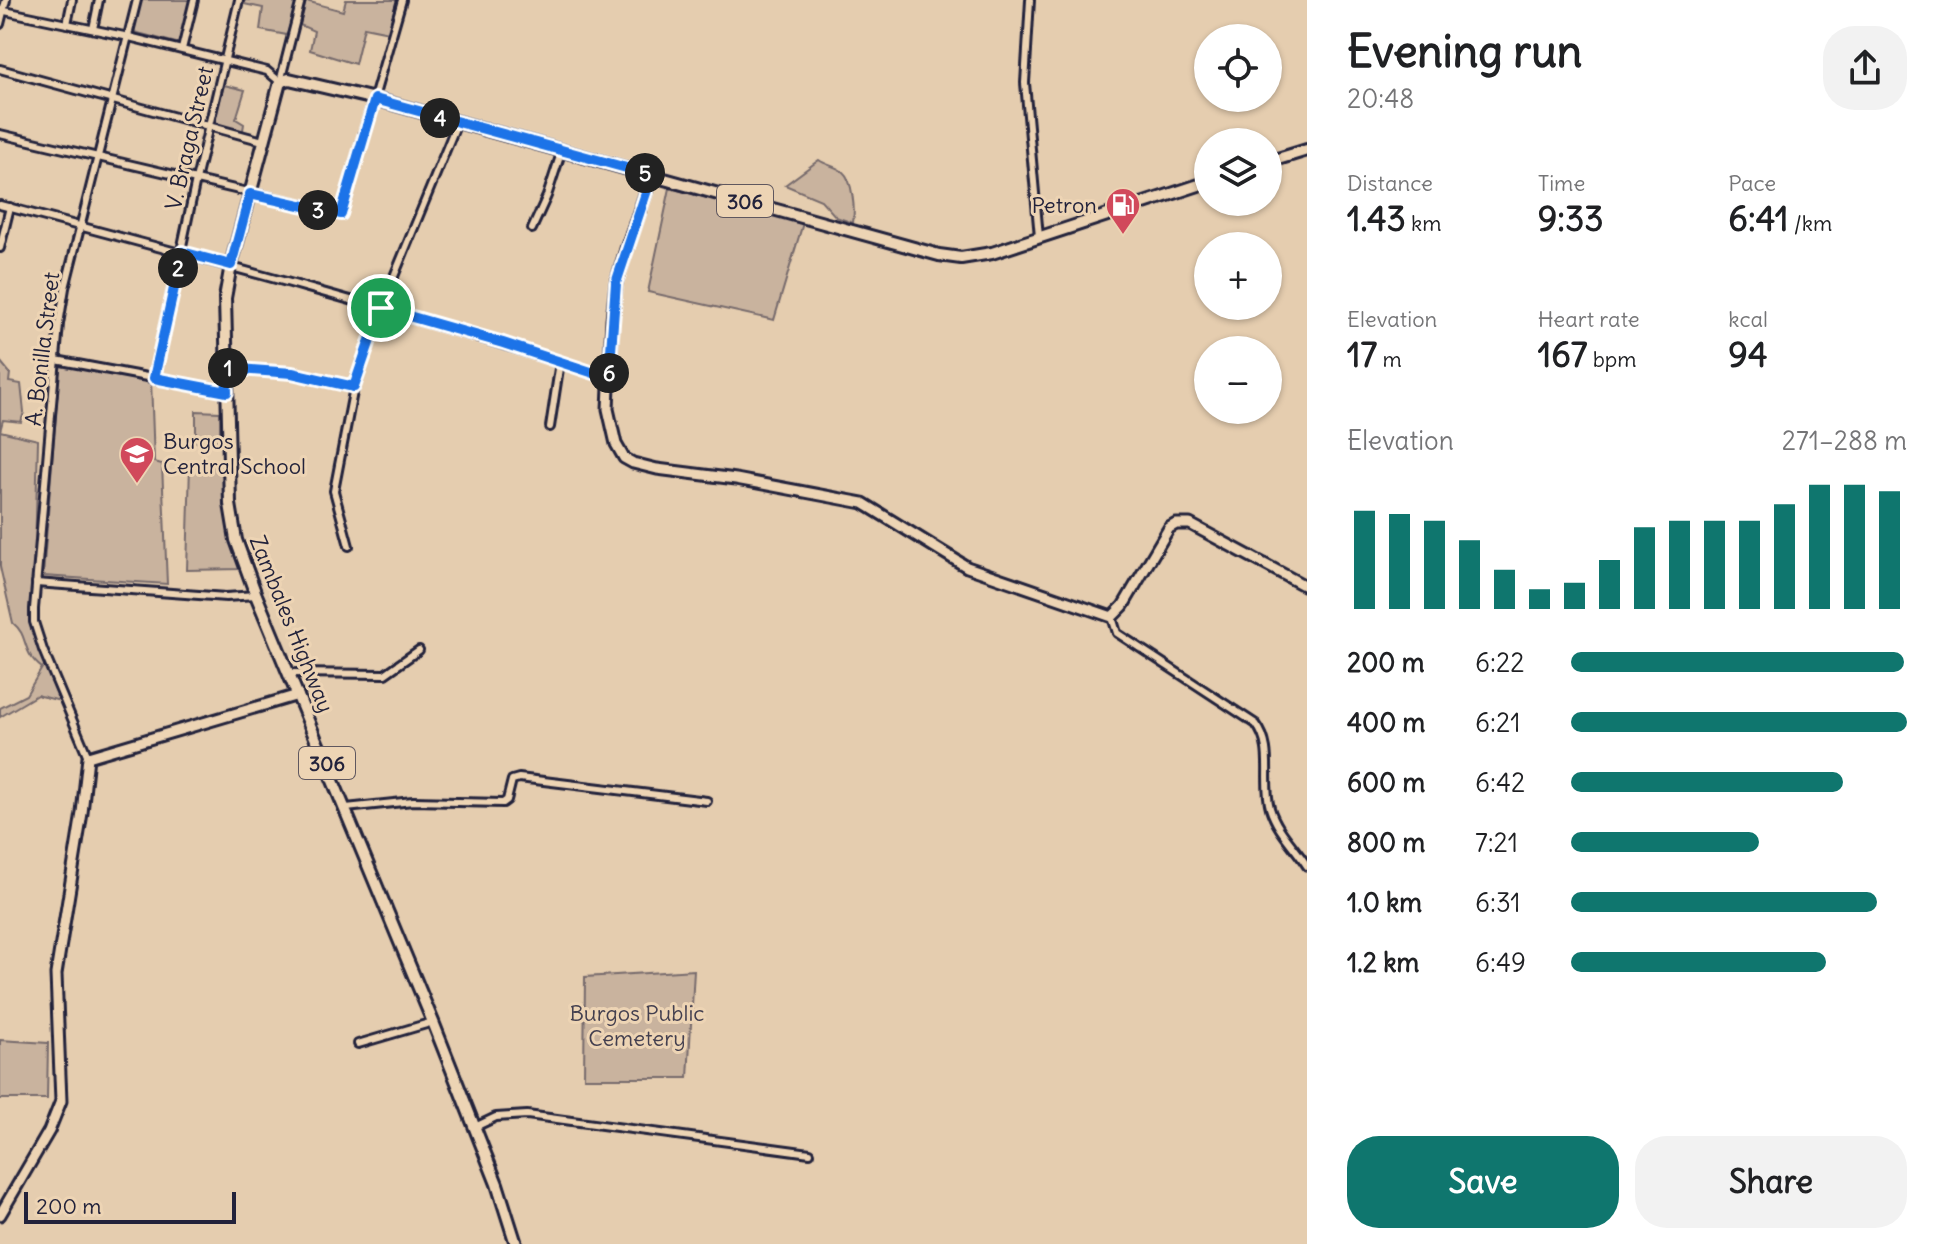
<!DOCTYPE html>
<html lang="en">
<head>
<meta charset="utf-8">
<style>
	:root { --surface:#fff; --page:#f2f2f2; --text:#202124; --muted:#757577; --accent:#0f766e }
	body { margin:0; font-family:Delius,sans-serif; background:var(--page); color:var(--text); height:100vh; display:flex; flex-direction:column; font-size:30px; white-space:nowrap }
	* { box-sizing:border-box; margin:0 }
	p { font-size:26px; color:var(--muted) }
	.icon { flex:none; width:44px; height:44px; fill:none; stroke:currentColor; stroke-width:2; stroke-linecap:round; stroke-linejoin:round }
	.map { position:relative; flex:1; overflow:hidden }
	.side { display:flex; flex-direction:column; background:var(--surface); width:640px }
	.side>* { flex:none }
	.tools { position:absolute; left:1194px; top:24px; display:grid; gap:16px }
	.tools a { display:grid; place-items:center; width:88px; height:88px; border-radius:50%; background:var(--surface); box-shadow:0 2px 6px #0004; font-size:40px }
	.scale { position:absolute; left:24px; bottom:20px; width:212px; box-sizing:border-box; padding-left:8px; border:4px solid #22223b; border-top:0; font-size:22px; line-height:28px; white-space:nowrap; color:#22223b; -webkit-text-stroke:6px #edd4b4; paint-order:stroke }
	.pin { position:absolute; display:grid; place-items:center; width:68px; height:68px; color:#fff; margin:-34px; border:4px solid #fff; border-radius:50%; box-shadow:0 2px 8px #0007 }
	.km { position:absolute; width:40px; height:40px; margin:-20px; border-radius:50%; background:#222; color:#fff; font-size:22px; line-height:40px; text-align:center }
	.round { display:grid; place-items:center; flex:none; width:84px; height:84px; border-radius:32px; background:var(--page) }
	.head { display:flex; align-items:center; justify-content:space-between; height:136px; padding:0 40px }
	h1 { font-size:44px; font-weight:700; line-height:60px }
	.stats { display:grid; grid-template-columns:repeat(3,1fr); gap:12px; height:136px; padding:8px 40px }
	.stats div { display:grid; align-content:center }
	.stats b { font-size:34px; font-weight:700 }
	.stats small { font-size:22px; font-weight:400 }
	.stats p { font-size:22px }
	.chart { height:224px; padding:16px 40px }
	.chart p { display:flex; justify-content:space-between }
	.chart svg { width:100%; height:144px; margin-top:8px; stroke:var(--accent); stroke-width:6 }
	.cta { display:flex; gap:16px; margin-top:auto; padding:16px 40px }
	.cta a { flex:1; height:92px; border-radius:32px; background:var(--accent); color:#fff; font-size:32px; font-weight:700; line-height:92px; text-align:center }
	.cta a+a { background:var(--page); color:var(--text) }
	ul { padding:0 40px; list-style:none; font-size:26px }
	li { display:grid; grid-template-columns:128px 96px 1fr; align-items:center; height:60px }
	li i { height:20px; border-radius:10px; background:var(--accent) }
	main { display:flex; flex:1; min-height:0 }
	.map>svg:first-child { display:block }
	.green { fill:#c9b39e; stroke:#766a6c; stroke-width:2 }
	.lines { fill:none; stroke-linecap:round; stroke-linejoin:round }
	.street-casing { stroke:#22223b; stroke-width:12 }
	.secondary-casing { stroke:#22223b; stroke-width:15 }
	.primary-casing { stroke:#22223b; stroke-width:16 }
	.street { stroke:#edd4b4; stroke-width:6 }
	.secondary { stroke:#edd4b4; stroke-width:9 }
	.primary { stroke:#edd4b4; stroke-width:10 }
	.route-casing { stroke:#fff; stroke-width:16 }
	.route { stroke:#1a73e8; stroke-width:10 }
	.labels { text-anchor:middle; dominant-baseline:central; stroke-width:6; stroke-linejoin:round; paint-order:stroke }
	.shield { fill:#edd4b4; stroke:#5f575f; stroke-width:2 }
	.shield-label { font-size:20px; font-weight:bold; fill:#22223b }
	.street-label { font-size:22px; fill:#22223b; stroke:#edd4b4 }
	.poi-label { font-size:22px; fill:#22223b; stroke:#edd4b4; text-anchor:end }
	.park-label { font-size:22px; fill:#433f4f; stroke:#edd4b4 }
</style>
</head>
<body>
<main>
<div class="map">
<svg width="1307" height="1244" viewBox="0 0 1307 1244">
	<rect width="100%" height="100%" fill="#e5cdaf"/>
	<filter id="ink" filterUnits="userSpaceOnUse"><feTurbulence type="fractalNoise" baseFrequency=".0125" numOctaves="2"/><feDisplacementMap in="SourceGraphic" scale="16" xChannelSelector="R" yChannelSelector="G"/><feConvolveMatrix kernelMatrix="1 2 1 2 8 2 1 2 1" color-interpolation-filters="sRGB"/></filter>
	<g filter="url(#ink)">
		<!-- green -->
		<g class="green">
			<path d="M140,0H192L180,44L134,32Z"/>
			<path d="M245,0H297L287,35L260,30L263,8L244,4Z"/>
			<path d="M346,0H399L389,32L364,27L355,64L310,50L314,31L300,25L306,1L343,11Z"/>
			<path d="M224,85L245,90L236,119L244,124L242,136L213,128Z"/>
			<path d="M819,160C826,165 838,167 843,172C853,180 855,211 853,223L836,217L821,200L785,185Z"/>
			<path d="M670,188L803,223L774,320L648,292Z"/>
			<path d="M0,361L10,373L9,382L21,384L24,412L21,422L3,420L0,431L38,440L33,631L46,663L44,666L47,665L64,702L37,695L0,717V708L26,695L42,668C20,651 30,637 13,623L0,567Z"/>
			<path d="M60,364L151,380L154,462L162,464L167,584L43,576Z"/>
			<path d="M196,411L220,412V441L196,442Z"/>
			<path d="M222,464L232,546L240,569L187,570L190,465Z"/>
			<path d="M694,970L688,1078H584L585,977Z"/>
			<path d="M0,1040L48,1043L47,1099H0Z"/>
		</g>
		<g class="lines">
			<!-- street casing -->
			<g class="street-casing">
				<g id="street">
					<path d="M1030,0L1025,83L1039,237"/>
					<path d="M0,10L129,37L267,71L280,82L301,0"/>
					<path d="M0,24L6,0"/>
					<path d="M67,24L72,0"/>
					<path d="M93,29L99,0"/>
					<path d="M182,49L194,0"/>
					<path d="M0,69L263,141"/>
					<path d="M0,134L341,214L402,0"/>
					<path d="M0,205C204,259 408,313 609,378"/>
					<path d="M532,229L547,196L562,150"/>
					<path d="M0,248L10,207"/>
					<path d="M56,360L227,392"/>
					<path d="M226,368L292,373L354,387"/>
					<path d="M154,378L196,180L239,0"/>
					<path d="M550,427L560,362"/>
					<path d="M349,546L334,491L354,387L381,308L457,123"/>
					<path d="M36,583L226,597L256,595"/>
					<path d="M1112,617L1117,633L1256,724C1275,749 1262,780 1270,808C1277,831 1295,847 1307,866"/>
					<path d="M289,673L385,674L419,650"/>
					<path d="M88,757L43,650L34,622V609L59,324L65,288L137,0"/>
					<path d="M346,808L413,801L503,803L507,800L512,780L519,778L707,801"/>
					<path d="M358,1044L433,1022"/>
					<path d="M475,1127L496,1117L527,1115L810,1153"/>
				</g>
			</g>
			<!-- secondary casing -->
			<g class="secondary-casing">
				<g id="secondary">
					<path d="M652,175L626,249L616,283L612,319L608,409L616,444L624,458L633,463L657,469L736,479L863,503L967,567L1112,617L1123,606L1169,528L1176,524H1190L1307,587"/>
					<path d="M0,1215L49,1131L61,1101L56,974L82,813L88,757L298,695"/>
				</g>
			</g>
			<!-- primary casing -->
			<g class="primary-casing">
				<g id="primary">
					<path d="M1268,162L1307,150"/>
					<path d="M516,1244L497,1184L433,1022L256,595L236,540L230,504L225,298L231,265L280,82L289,79L375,99L939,255L961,258L992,253L1208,182"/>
				</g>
			</g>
			<!-- street -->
			<use href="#street" class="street"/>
			<!-- secondary -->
			<use href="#secondary" class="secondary"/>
			<!-- primary -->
			<use href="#primary" class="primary"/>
		</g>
	</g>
	<g class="lines" filter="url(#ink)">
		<!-- route casing -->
		<g class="route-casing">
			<path id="route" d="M375,99L652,175L616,283L609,378L503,343L381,308L354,387L292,373L226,368L227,392L154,378L182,252L231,265L250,194L341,214Z"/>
		</g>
		<!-- route -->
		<use href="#route" class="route"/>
	</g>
	<!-- icons -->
	<defs>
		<g id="fuel-pin" transform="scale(1.8)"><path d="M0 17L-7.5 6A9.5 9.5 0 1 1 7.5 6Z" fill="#d1495b" stroke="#edd4b4"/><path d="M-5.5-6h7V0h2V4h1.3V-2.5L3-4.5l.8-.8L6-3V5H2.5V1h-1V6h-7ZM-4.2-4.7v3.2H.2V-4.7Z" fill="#fff"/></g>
		<g id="school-pin" transform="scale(1.8)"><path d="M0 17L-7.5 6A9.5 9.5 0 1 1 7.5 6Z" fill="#d1495b" stroke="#edd4b4"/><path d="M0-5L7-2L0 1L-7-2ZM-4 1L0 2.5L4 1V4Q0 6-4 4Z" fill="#fff"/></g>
	</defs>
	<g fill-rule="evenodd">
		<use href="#fuel-pin" x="1123" y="205"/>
		<use href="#school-pin" x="137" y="454"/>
	</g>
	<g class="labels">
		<!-- shield labels -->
		<g class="shield">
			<rect x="717" y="185" width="56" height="32" rx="6"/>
			<rect x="299" y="747" width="56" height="32" rx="6"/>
		</g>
		<g class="shield-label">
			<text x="745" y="201">306</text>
			<text x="327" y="763">306</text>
		</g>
		<!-- street labels -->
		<g class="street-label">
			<text transform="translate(189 138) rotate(-77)">V. Braga Street</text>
			<text transform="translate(42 349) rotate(-83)">A. Bonilla Street</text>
			<text transform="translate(292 624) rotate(68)">Zambales Highway</text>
		</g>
		<!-- poi labels -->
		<g class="poi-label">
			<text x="1097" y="205">Petron</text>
			<text x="163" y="441" text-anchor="start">Burgos<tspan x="163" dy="25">Central School</tspan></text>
		</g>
		<!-- park labels -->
		<g class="park-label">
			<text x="637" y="1013">Burgos Public<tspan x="637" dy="25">Cemetery</tspan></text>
		</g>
	</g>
</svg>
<div class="tools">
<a><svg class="icon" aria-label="locate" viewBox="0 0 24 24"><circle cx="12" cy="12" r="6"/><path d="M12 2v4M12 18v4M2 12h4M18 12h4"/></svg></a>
<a><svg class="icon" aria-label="layers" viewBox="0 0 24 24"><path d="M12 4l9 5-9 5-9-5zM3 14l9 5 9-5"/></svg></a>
<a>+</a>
<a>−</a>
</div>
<div class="scale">200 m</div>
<div class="pin" style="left:381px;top:308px;background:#1e9e55"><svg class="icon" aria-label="arrive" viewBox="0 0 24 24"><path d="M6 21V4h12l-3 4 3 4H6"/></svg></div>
<b class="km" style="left:228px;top:368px">1</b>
<b class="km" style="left:178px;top:268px">2</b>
<b class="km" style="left:318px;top:210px">3</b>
<b class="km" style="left:440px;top:118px">4</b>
<b class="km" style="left:645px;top:173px">5</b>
<b class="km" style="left:609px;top:373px">6</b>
</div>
<section class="side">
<div class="head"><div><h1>Evening run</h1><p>20:48</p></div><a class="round"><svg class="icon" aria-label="share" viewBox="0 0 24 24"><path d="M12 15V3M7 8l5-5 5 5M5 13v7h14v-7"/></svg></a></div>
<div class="stats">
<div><p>Distance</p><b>1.43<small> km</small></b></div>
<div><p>Time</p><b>9:33</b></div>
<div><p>Pace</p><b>6:41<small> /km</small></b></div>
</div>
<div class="stats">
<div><p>Elevation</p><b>17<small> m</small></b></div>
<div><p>Heart rate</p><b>167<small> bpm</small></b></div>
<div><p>kcal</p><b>94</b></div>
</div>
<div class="chart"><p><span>Elevation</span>271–288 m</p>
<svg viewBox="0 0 160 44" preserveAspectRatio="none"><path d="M5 44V14M15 44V15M25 44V17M35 44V23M45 44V32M55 44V38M65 44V36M75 44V29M85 44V19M95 44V17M105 44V17M115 44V17M125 44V12M135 44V6M145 44V6M155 44V8"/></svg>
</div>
<ul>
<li><b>200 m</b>6:22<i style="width:99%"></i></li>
<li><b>400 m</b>6:21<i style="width:100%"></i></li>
<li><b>600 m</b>6:42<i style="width:81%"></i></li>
<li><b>800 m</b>7:21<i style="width:56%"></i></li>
<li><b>1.0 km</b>6:31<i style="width:91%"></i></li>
<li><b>1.2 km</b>6:49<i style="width:76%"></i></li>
</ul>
<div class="cta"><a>Save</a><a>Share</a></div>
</section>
</main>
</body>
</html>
